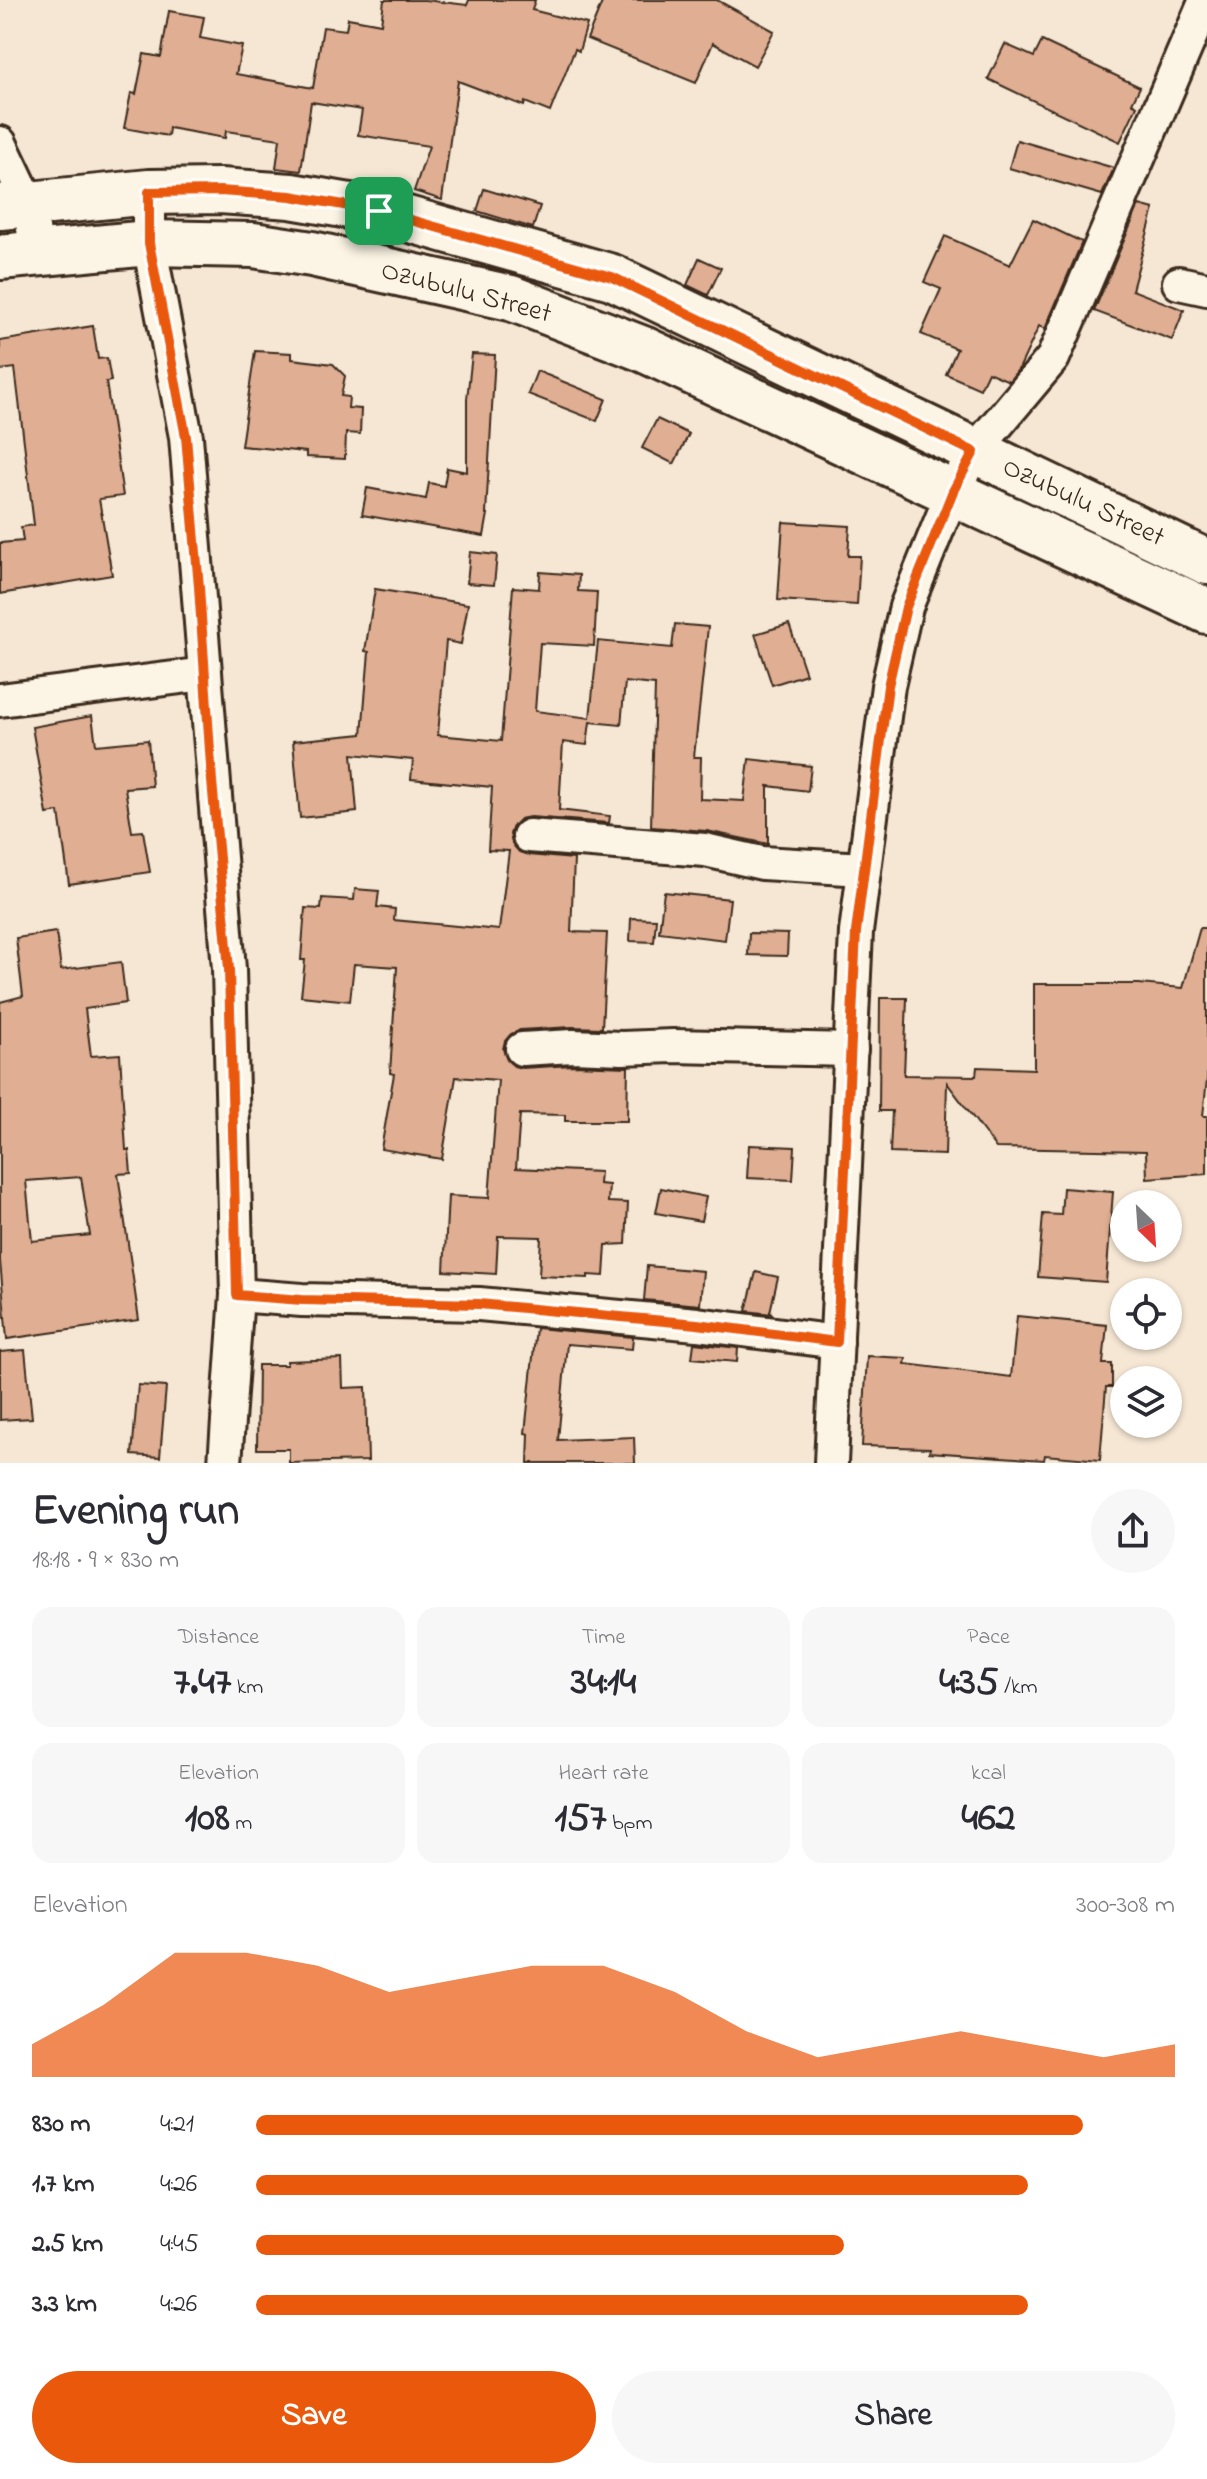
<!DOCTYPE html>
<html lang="en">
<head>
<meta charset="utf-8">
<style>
	:root { --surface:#fff; --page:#f7f7f7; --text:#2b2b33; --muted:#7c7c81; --accent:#ea580c }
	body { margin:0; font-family:"Indie Flower",sans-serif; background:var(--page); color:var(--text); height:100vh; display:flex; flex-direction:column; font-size:30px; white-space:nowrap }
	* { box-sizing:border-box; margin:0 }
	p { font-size:26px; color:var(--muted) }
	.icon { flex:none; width:44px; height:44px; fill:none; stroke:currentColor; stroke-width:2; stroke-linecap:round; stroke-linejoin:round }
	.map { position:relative; height:1463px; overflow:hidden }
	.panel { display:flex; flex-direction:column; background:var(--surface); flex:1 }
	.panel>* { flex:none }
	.needle { width:52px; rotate:155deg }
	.controls { position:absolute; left:1110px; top:1190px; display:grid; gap:16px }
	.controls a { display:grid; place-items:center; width:72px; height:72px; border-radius:50%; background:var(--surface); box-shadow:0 2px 6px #0004; font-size:40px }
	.pin { position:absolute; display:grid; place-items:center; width:68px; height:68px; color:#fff; margin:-34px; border-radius:16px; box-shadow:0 4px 12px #0006 }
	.round { display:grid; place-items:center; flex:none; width:84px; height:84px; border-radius:42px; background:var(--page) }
	.overview { display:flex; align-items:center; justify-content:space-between; height:136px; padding:0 32px }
	h1 { font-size:44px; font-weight:700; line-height:60px }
	.metrics { display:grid; grid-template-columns:repeat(3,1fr); gap:12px; height:136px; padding:8px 32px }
	.metrics div { display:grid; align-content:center; border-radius:20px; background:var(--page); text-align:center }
	.metrics b { font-size:40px; font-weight:700 }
	.metrics small { font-size:22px; font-weight:400 }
	.metrics p { font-size:22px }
	.chart { height:224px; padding:16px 32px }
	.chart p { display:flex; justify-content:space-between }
	.chart svg { width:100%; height:144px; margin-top:8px; fill:var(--accent); opacity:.7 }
	.button { display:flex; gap:16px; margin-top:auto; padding:16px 32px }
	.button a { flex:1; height:92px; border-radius:48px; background:var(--accent); color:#fff; font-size:32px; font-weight:700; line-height:92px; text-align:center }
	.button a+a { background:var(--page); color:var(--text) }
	ul { padding:0 32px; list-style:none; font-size:26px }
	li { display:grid; grid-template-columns:128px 96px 1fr; align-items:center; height:60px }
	li i { height:20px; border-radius:10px; background:var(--accent) }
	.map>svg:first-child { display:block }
	.building { fill:#e0ae92; stroke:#3b2a1e; stroke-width:2; fill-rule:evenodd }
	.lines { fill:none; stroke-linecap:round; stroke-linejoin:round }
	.street-casing { stroke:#3b2a1e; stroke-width:38 }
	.secondary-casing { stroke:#3b2a1e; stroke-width:50 }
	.street { stroke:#fcf5e5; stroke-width:32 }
	.secondary { stroke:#fcf5e5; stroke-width:44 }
	.route-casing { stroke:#fff; stroke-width:16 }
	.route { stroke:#ea580c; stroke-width:10 }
	.labels { text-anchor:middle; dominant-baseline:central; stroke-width:8; stroke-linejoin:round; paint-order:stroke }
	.street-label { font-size:28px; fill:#3b2a1e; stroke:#fcf5e5 }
</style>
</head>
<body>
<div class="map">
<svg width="1207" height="1463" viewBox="0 0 1207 1463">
	<rect width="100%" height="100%" fill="#f6e7d4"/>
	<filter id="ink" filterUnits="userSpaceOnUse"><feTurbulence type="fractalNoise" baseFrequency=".0125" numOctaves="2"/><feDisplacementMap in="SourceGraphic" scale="16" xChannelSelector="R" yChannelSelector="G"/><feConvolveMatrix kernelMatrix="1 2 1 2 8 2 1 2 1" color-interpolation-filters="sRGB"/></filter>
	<g filter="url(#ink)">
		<!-- building -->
		<g class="building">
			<path d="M384,0H425L467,5L469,0H535L532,10L587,24L579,51L575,49L550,112L525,102L524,106L458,81L442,200L414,191L429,146L358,135L362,110L311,102L301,171L276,168L280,139L226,131L225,138L169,128L168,136L124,128L131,93L136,94L144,54L161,57L169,11L204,17L200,38L242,46L236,74L313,88L323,27L346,30L348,18L381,24Z"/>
			<path d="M603,0H717L774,31L755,66L713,43L696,83L587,39Z"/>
			<path d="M1042,41L1140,87L1132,103L1137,106L1120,142L988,79L1005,44L1034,57Z"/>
			<path d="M1017,140L1114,168L1102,195L1009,168Z"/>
			<path d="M484,189L540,206L533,228L477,211Z"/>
			<path d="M1139,205L1154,209L1132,290L1184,310L1172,340L1094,311Z"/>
			<path d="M1033,219L1082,242L1045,329L1039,326L1020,367L1009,381L988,372L980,389L946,374L957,349L921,334L941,289L924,282L945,236L1010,265Z"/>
			<path d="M699,258L721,268L708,295L687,285Z"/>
			<path d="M93,326L98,359L107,358L111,381L106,382L123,496L99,499L112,575L0,594V543L23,541L21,527L34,525L15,368L0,370V341Z"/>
			<path d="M255,351L292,353V359L333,364L345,376L341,396L349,397L348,408L361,409L360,434L346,433L345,459L306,457V452L241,446Z"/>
			<path d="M472,354L495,355L486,514H488L484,536L362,515L367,488L426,499L429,483L444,486L447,468L467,472V399Z"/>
			<path d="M537,371L606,399L597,421L528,394Z"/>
			<path d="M657,419L689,434L674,464L642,448Z"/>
			<path d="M783,522L850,526L848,556H860L857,605L778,600Z"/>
			<path d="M470,552L497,555L494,585L467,583Z"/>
			<path d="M540,572L579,575L578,591L597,592L594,646L540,643L535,711L590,718L598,641L672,648L675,624L708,627L694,757H701L700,799L744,801L749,759L811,766L808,791L768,786V844L707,831L651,827L655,685L625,682L621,725L590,722L587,745L563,742L559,810L610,816L609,823L530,817L520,819L513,826L510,834L512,843L519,852L528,855L574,859L571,932L607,933L602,1028L572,1027L520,1030L511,1034L505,1041L503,1049L507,1060L514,1066L522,1068L573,1065L628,1067L627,1121H565V1115L520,1114L516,1168L600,1172L599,1184L609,1185L608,1202L628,1203L626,1244L606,1245L604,1276L588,1275V1278L539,1276L541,1237L498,1236L496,1274L444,1271L448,1196L489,1198L498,1080L456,1077L442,1159L381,1149L394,1074L390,1073L397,967L354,964L350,1001L301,996L305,960H301L305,908L321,909L322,898L354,900L355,889L379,891L377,907L395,909L394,920L499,930L509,851L488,850L492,787L411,779L413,760L352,754L357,812L300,818L293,741L362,734L369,652L365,651L375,589L468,604L461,644L446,641L438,735L501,741L513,587L539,589Z"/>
			<path d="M789,624L806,674L772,685L755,634Z"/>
			<path d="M92,716L96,745L148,740L152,786L125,788L132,832L143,831L150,872L69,884L59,812L47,814L32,727Z"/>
			<path d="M664,892L730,899L725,940L659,932Z"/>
			<path d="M631,918L656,919L654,942L630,941Z"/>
			<path d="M1200,928H1207V1079L1203,1116H1207V1174L1147,1178L1146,1151L996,1148L947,1083L945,1155L890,1153L892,1111H879L880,998H907L904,1075L976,1076L977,1067L1034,1069V984H1139L1183,988Z"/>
			<path d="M56,932L61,970L121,962L126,1003L85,1009L91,1056L120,1054L126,1150H129L131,1173L118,1174L139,1320L7,1339L0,1261V1002L23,996L16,938ZM81,1177L90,1235L32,1241L26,1181Z"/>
			<path d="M749,933L788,934L787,956L748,955Z"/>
			<path d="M749,1145L795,1147L793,1180L747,1178Z"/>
			<path d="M661,1188L706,1197L701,1221L656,1213Z"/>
			<path d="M1063,1188L1113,1192L1106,1282L1038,1277L1043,1214L1061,1215Z"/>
			<path d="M647,1266L703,1271L700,1305L644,1300Z"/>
			<path d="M756,1272L778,1277L770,1312L772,1314L746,1311Z"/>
			<path d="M1017,1316L1107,1325L1103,1364H1112V1387H1106L1100,1460L1045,1455L1044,1460L929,1452L930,1448L862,1446L867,1356L906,1358L905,1364L1011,1377Z"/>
			<path d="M536,1328L633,1337L632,1349L567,1344L558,1440L634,1437L635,1463H528L529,1434L525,1433Z"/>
			<path d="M694,1343L738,1348L737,1362L692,1358Z"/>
			<path d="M25,1350L32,1418L0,1420V1352Z"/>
			<path d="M342,1359L343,1388L366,1387L368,1461L289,1463V1449H257L258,1365H287V1361Z"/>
			<path d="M138,1385L166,1387L160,1457L132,1455Z"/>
		</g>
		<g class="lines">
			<!-- street casing -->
			<g class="street-casing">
				<g id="street">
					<path d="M0,143L29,204L37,253"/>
					<path d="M149,192V243L186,437L229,969L237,1295L225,1463"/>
					<path d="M1179,283L1207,289"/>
					<path d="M0,700L205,674"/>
					<path d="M529,836L705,850L762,863L864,869"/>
					<path d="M522,1049L573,1046L622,1048L673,1046L851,1050"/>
					<path d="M237,1295L302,1300L479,1304L697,1324L837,1342"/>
					<path d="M831,1463L856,932L888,686L906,607L953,491L974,452L1053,358L1206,0"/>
				</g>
			</g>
			<!-- secondary casing -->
			<g class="secondary-casing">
				<g id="secondary">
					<path d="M0,207L149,192L220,191L291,196L379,211L612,277L1207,562"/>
					<path d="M0,257L149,243L253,245L312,254L511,298L643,349L1207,611"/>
				</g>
			</g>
			<!-- street -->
			<use href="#street" class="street"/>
			<!-- secondary -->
			<use href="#secondary" class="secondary"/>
		</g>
	</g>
	<g class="lines" filter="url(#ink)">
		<!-- route casing -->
		<g class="route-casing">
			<path id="route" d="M220,191L291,196L379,211L612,277L974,452L953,491L906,607L888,686L856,932L837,1342L697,1324L479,1304L302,1300L237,1295L229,969L212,781L199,587L186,437L149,243V192Z"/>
		</g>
		<!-- route -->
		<use href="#route" class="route"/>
	</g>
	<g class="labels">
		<!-- street labels -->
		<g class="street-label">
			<text transform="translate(466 293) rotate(15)">Ozubulu Street</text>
			<text transform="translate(1083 503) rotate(25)">Ozubulu Street</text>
		</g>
	</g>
</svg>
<div class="controls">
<a><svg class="needle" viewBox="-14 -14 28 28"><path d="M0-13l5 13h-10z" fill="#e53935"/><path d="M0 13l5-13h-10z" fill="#7c7c81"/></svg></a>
<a><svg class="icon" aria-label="locate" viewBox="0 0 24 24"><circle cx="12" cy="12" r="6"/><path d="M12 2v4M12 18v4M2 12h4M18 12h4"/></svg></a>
<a><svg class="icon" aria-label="layers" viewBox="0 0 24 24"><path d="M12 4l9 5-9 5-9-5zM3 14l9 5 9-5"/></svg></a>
</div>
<div class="pin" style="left:379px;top:211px;background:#1e9e55"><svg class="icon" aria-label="arrive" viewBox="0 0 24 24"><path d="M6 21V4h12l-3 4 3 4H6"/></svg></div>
</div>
<section class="panel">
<div class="overview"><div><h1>Evening run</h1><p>18:18 · 9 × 830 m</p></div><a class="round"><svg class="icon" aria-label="share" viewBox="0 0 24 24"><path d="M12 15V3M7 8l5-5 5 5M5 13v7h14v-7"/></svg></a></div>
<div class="metrics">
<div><p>Distance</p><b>7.47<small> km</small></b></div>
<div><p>Time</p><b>34:14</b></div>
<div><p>Pace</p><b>4:35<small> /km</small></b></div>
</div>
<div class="metrics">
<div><p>Elevation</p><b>108<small> m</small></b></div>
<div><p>Heart rate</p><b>157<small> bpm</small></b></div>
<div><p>kcal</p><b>462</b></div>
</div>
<div class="chart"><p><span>Elevation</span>300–308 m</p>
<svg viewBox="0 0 160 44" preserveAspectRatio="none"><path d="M0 44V34L10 22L20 6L30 6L40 10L50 18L60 14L70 10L80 10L90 18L100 30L110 38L120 34L130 30L140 34L150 38L160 34V44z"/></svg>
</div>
<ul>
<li><b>830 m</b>4:21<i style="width:90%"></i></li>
<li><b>1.7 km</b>4:26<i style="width:84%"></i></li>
<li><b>2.5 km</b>4:45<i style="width:64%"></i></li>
<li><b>3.3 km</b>4:26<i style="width:84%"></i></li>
</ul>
<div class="button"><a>Save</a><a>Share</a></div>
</section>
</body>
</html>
